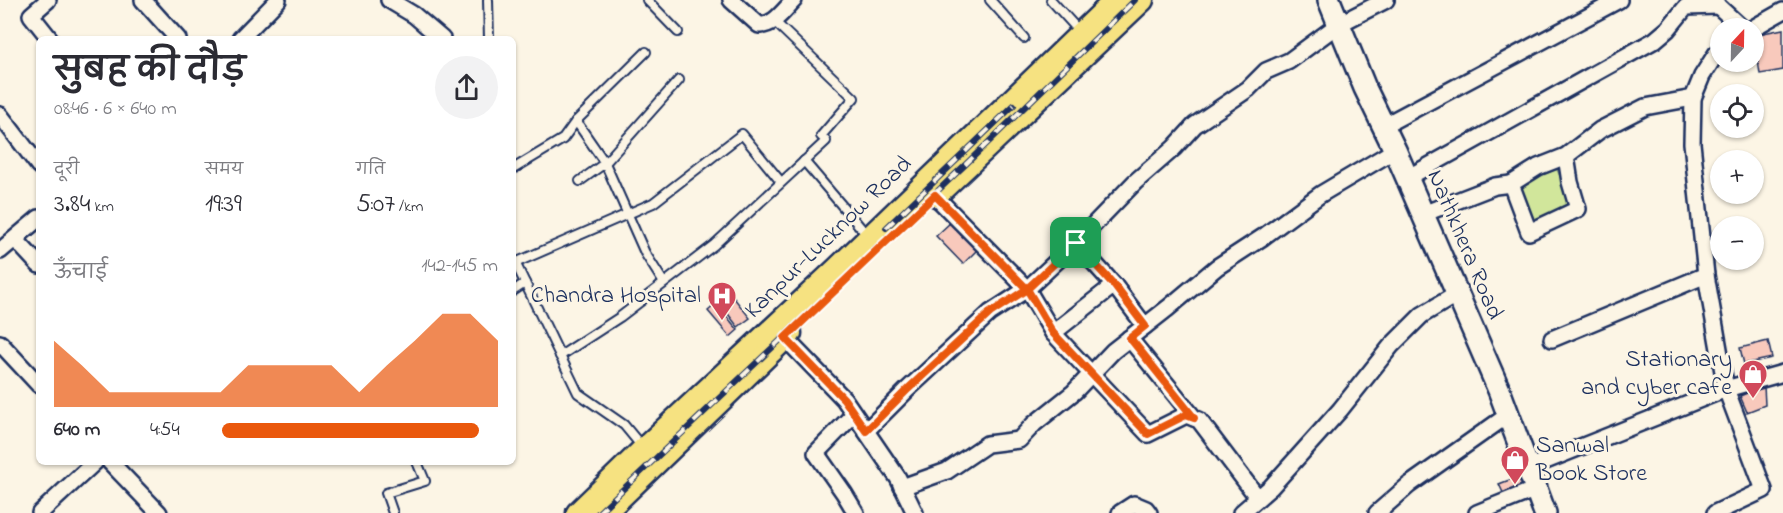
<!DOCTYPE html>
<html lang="hi">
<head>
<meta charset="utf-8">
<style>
	:root { --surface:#fff; --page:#f2f2f3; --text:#2b2b33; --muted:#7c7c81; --accent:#ea580c }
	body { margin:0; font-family:"Indie Flower","Playpen Sans Deva",sans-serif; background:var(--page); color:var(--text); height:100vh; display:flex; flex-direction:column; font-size:22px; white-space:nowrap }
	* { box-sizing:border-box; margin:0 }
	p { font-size:20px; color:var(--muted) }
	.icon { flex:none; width:33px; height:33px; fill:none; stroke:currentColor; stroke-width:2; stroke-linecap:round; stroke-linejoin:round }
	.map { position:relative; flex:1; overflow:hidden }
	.details { position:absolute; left:36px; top:36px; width:480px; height:429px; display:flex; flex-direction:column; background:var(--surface); border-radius:9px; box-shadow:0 2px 4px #0004 }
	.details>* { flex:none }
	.needle { width:39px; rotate:22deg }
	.controls { position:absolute; left:1710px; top:18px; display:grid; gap:12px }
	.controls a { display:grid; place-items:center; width:54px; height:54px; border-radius:50%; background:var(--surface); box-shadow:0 2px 4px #0004; font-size:30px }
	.pin { position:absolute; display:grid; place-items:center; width:51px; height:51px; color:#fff; margin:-26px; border-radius:12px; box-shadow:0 3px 9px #0006 }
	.round { display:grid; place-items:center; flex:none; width:63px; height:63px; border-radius:32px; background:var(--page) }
	.headline { display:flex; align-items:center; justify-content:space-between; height:102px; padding:0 18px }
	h1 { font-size:33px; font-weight:600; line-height:45px }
	.stats { display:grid; grid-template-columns:repeat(3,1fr); gap:9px; height:102px; padding:6px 18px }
	.stats div { display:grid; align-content:center }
	.stats b { font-size:26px; font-weight:600 }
	.stats small { font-size:16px; font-weight:400 }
	.stats p { font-size:16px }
	.chart { height:168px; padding:12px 18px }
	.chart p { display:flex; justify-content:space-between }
	.chart svg { width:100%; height:108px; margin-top:6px; fill:var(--accent); opacity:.7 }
	ul { padding:0 18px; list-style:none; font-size:20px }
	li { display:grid; grid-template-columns:96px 72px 1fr; align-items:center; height:45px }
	li i { height:15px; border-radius:8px; background:var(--accent) }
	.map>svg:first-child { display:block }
	.green { fill:#d1e69b; stroke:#768a7c; stroke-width:1.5 }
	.building { fill:#f8c9bc; stroke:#1b2f5e; stroke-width:1.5 }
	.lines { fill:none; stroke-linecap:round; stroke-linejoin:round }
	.lane-casing { stroke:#1b2f5e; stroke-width:12 }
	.street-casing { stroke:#1b2f5e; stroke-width:20 }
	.secondary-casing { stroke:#1b2f5e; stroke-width:26 }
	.primary-casing { stroke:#1b2f5e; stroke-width:27 }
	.lane { stroke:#fcf5e5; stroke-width:8 }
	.street { stroke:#fcf5e5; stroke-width:15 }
	.secondary { stroke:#fcf5e5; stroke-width:21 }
	.primary { stroke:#f6e281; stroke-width:22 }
	.rail-casing { stroke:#1b2f5e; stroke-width:6 }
	.rail { stroke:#fcf5e5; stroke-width:4; stroke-dasharray:11; stroke-linecap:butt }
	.route-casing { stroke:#fff; stroke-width:12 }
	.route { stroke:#ea580c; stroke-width:8 }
	.labels { text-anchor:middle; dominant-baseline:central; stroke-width:6; stroke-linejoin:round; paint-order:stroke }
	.street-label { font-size:24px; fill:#1b2f5e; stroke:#fcf5e5 }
	.poi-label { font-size:24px; fill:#1b2f5e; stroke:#fcf5e5; text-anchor:end }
</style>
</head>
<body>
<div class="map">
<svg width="1783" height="513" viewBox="0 0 1783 513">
	<rect width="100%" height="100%" fill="#fcf5e5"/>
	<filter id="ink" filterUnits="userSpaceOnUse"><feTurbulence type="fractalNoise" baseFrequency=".0167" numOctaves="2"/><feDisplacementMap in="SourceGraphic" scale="12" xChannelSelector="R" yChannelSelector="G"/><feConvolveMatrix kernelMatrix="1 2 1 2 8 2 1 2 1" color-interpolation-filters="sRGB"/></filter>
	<g filter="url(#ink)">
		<!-- green -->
		<path class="green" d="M1557,169L1573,208L1532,225L1516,185Z"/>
		<!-- building -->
		<g class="building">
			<path d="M1783,29V70L1760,74L1754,35Z"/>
			<path d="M951,222L977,250L963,264L936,236Z"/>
			<path d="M730,293L750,318L738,327L719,302Z"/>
			<path d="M716,304L738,330L730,337L708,311Z"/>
			<path d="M1768,341L1772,358L1744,364L1740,348Z"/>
			<path d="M1764,386L1765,405L1747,412L1740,396Z"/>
			<path d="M1525,474L1531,487L1505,497L1499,484Z"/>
		</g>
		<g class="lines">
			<!-- lane casing -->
			<g class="lane-casing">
				<g id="lane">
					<path d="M488,0L489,39"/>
					<path d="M647,0L678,32"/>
					<path d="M990,0L1024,38"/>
					<path d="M1051,0L1080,32"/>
					<path d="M576,121L605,163L645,253L664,283"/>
					<path d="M804,161L867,235"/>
					<path d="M513,169L563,139L576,121L646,52"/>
					<path d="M580,181L605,163L679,80"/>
					<path d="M514,260L578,393L624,425L643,448"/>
					<path d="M515,263L653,203L742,134L781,182"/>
					<path d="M513,291L525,283"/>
					<path d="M560,356L620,317L714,245L826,141L821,136L854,98L774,21"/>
					<path d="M393,513L386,493L425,481L417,462"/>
				</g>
			</g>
			<!-- street casing -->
			<g class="street-casing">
				<g id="street">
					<path d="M48,0L31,15L50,39"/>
					<path d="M143,0L178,39"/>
					<path d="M389,0L414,15L442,39"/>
					<path d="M731,0L759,25C774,26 784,10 794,0"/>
					<path d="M1715,0L1718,6L1742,28"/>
					<path d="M1753,28L1783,11"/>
					<path d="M240,39L278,0"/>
					<path d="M0,115L39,166"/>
					<path d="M1383,126L1619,0"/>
					<path d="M1566,156L1570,182L1578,209L1529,232L1511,184L1538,167L1566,156L1600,130L1645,107L1693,98"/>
					<path d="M1407,178L1655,40L1668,29L1686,7L1718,6"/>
					<path d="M935,196L1027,289L1053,333L1148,434L1186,415L1199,420L1258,498"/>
					<path d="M1423,214L1495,186L1511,184"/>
					<path d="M15,239L39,265"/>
					<path d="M0,251L39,218"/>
					<path d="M1114,285L1145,326"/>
					<path d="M1053,333L1114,285L1076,243"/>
					<path d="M785,338L844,399L898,478L915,513"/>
					<path d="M1129,338L1194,418"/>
					<path d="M1552,339L1706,275"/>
					<path d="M0,343L39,385"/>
					<path d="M854,414L816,453L844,493L856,513"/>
					<path d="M866,431L908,389L990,313L1027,289L1073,246L1135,182L1174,148L1195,125L1248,89L1266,71L1289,61L1339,24L1386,0"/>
					<path d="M110,462L159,513"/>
					<path d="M1528,468L1726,389L1783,373"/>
					<path d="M902,487L947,471L987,444L1019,440L1034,424L1074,392L1113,351L1168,308L1217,267L1263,237L1321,194L1395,150"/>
					<path d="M40,513L95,462"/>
					<path d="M1120,513L1134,504L1146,509L1149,513"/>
					<path d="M1241,513L1271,487L1340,410L1391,346L1422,315L1457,294"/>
					<path d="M1377,513L1409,485L1508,415"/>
					<path d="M1477,513L1536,489"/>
					<path d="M1715,513L1764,490L1726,389L1706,275L1692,143L1693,98L1702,76L1716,54L1720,51"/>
				</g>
			</g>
			<!-- secondary casing -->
			<g class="secondary-casing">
				<path id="secondary" d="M1329,0L1365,88L1395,150L1499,390L1545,513"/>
			</g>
			<!-- primary casing -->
			<g class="primary-casing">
				<g id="primary">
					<path d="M936,195L1142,0"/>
					<path d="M578,513L644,449L837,269L1116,0"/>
					<path d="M604,513L790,333"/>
				</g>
			</g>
			<!-- lane -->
			<use href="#lane" class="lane"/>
			<!-- street -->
			<use href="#street" class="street"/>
			<!-- secondary -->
			<use href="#secondary" class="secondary"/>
			<!-- primary -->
			<use href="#primary" class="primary"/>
			<!-- rail casing -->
			<g class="rail-casing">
				<g id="rail">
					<path d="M886,228L1014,105"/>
					<path d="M598,513L966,164L1135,0"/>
				</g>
			</g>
			<!-- rail -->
			<use href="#rail" class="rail"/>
		</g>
	</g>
	<g class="lines" filter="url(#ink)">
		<!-- route casing -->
		<g class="route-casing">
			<path id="route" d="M1076,243L1027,289L935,195L785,338L844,399L866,431L908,389L990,313L1027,289L1053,333L1148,434L1186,415L1194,418L1130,338L1145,326L1114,285L1076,243"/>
		</g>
		<!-- route -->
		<use href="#route" class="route"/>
	</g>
	<!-- icons -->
	<defs>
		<g id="hospital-pin" transform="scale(1.5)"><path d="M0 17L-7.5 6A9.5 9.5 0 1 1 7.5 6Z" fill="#d1495b" stroke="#fcf5e5"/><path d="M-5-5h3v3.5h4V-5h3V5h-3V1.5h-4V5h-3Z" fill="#fff"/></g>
		<g id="shop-pin" transform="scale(1.5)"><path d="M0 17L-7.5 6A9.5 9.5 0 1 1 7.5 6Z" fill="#d1495b" stroke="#fcf5e5"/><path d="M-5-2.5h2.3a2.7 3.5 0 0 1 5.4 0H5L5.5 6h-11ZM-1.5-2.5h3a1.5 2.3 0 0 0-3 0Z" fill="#fff"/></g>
	</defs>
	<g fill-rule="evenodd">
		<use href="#hospital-pin" x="722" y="296"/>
		<use href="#shop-pin" x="1753" y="374"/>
		<use href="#shop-pin" x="1515" y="460"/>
	</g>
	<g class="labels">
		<!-- street labels -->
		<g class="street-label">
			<text transform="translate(829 238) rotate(-44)">Kanpur-Lucknow Road</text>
			<text transform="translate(1464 245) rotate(67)">Nathkhera Road</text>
		</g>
		<!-- poi labels -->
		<g class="poi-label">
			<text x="701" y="296">Chandra Hospital</text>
			<text x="1732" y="360">Stationary<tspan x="1732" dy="28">and cyber cafe</tspan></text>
			<text x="1536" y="446" text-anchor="start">Sanwal<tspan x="1536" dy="28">Book Store</tspan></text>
		</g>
	</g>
</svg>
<div class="controls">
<a><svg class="needle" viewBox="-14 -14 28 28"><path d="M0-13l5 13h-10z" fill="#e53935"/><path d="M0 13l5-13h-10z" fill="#7c7c81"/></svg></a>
<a><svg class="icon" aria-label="locate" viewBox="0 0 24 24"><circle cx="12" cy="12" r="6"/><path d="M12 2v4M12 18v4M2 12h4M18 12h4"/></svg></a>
<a>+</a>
<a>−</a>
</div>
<div class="pin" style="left:1076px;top:243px;background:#1e9e55"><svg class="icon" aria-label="arrive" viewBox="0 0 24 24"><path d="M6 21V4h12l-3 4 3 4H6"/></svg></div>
<section class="details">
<div class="headline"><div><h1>सुबह की दौड़</h1><p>08:46 · 6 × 640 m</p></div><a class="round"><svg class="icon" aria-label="share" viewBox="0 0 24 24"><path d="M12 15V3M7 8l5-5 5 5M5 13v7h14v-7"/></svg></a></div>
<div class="stats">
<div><p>दूरी</p><b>3.84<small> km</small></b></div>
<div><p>समय</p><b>19:39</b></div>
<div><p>गति</p><b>5:07<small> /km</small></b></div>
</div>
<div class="chart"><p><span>ऊँचाई</span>142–145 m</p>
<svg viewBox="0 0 160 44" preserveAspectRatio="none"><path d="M0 44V17L10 27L20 38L30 38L40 38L50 38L60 38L70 27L80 27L90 27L100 27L110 38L120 27L130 17L140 6L150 6L160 17V44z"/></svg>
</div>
<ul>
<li><b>640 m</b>4:54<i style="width:93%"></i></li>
</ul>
</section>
</div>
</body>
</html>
